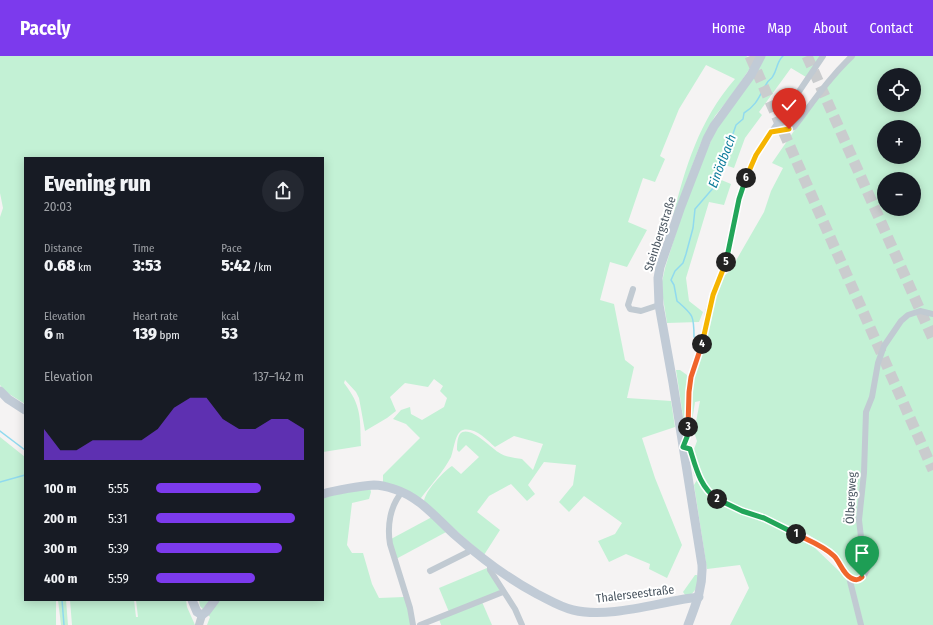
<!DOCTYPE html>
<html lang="en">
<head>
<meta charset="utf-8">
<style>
	:root { --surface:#171b24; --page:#242831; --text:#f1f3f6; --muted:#9ea1a6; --accent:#7c3aed }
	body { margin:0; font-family:"Fira Sans Condensed",sans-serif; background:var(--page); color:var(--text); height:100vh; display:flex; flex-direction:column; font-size:15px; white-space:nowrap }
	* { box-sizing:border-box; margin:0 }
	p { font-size:13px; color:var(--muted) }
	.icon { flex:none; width:22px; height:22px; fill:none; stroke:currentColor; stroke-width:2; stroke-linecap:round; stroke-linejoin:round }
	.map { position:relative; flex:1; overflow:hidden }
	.side { position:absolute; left:24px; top:101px; width:300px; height:444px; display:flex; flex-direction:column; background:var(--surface); border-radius:0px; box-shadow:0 2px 10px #0003 }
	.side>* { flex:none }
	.tools { position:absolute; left:877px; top:12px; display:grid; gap:8px }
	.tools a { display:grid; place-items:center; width:44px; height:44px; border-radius:50%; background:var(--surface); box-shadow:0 2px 10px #0003; font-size:20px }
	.pin { position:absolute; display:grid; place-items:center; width:34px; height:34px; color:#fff; margin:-41px -17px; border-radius:50% 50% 50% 0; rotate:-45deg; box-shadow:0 0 4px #0007 }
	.pin .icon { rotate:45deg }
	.km { position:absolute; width:20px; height:20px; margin:-10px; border-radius:50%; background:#222; color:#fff; font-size:11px; line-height:20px; text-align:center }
	.round { display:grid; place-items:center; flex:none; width:42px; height:42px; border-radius:21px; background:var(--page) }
	.head { display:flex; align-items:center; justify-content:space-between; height:68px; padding:0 20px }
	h1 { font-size:22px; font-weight:800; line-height:30px }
	.stats { display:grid; grid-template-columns:repeat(3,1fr); gap:6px; height:68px; padding:4px 20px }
	.stats div { display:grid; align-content:center }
	.stats b { font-size:17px; font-weight:800 }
	.stats small { font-size:11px; font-weight:400 }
	.stats p { font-size:11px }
	.chart { height:112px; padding:8px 20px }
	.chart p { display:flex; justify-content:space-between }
	.chart svg { width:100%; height:72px; margin-top:4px; fill:var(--accent); opacity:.7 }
	ul { padding:0 20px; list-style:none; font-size:13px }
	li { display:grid; grid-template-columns:64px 48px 1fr; align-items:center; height:30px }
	li i { height:10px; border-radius:5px; background:var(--accent) }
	header { display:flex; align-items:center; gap:24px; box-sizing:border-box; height:56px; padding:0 20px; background:var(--accent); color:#fff }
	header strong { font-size:19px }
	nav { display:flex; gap:22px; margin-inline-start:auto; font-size:14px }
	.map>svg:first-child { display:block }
	.green { fill:#c3f1d5; fill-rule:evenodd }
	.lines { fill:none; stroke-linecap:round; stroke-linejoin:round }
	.stream { stroke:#90daee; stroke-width:1.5 }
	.motorway-tunnel { stroke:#caccce; stroke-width:11; stroke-dasharray:11 5.5; stroke-linecap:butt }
	.minor { stroke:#c1cad2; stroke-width:6 }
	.tertiary { stroke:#c1cad2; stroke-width:8 }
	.secondary { stroke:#c1cbd6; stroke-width:9 }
	.split-1-casing { stroke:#fff; stroke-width:8 }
	.split-2-casing { stroke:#fff; stroke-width:8 }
	.split-3-casing { stroke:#fff; stroke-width:8 }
	.split-4-casing { stroke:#fff; stroke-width:8 }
	.split-5-casing { stroke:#fff; stroke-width:8 }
	.split-6-casing { stroke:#fff; stroke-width:8 }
	.split-7-casing { stroke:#fff; stroke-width:8 }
	.split-1 { stroke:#f0652b; stroke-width:5 }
	.split-2 { stroke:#22a559; stroke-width:5 }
	.split-3 { stroke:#22a559; stroke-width:5 }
	.split-4 { stroke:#f0652b; stroke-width:5 }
	.split-5 { stroke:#f5b400; stroke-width:5 }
	.split-6 { stroke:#22a559; stroke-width:5 }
	.split-7 { stroke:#f5b400; stroke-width:5 }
	.labels { text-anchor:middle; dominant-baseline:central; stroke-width:4; stroke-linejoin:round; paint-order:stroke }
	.street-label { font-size:12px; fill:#4a5661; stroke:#fff }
	.water-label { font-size:13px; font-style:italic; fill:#0c7c9b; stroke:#fff }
</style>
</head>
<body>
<header>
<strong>Pacely</strong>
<nav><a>Home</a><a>Map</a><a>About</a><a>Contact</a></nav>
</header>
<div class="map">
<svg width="933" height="569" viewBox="0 0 933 569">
	<rect width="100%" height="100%" fill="#f5f3f3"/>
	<!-- green -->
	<g class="green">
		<path d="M0,0H746L755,5L731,40L715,60L700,89L672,164C685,112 699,64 735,23L706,9L679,53L660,100L665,103L655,126L643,122L628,166L647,174L627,211L610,206L600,244L614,248L625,304L634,311L627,342L671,345L675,371L642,382L655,422L682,489L667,522L649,513L650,508L626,498L609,506L598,485L615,478L622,467L584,440L569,456L559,446L573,429L576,409L544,406L528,429L535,438L527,445L511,428L489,440L477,456L500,474L484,499L424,446C424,436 444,415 452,410L461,418L479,401L466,389L459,396L457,394C457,390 457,382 460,378C469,368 491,392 498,396C505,401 514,402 522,403L533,414L543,388L514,380L495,391C487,384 475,371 463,374C455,376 454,394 451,401C443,416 431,429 421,442H419L383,428V419L420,382L406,368L393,363L401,354L410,351L411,358L422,364L444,351L447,342L440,335L443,330L434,323L428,331L405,327L390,341L396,355L387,362L365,375L359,342L356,336L345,324L344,327C362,350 360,362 361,390L323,396V102H25V348L6,336L0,329V161L3,152L0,137Z"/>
		<path d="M765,0H821L806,21L791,12L759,56L762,59L745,82L734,112L725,109L719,123L731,128L724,149L709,146L686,222L689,245L703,256L699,266L667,267L663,242L662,226L665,212L690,132L718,69Z"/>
		<path d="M854,0H933V569H730L749,532L740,509L707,513L694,429L701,417L693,396L697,385L694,376L700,345L695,346L690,378L693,322L715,241L724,220L730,215L764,156L771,135L783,112L772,107L820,37ZM884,19H914V49H884ZM884,71H914V101H884ZM884,123H914V153H884ZM759,456L809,479L839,500V515L815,492L783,474L758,464Z"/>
		<path d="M676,314H680L687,319L685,373Z"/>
		<path d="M0,381L25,401V544H56V569H0Z"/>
		<path d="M370,432L371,436L369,443L352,447L347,489L352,497H363L372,528L379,542L404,541L408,552L411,569H207L210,561L200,550L199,544H323V442L328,440Z"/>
		<path d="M432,461L448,475L396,503L391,483Z"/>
		<path d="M487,512L499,531V535L449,556L439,532Z"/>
		<path d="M695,519H697C700,527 695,539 686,540L683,536Z"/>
		<path d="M58,544H66L68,569H61Z"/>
		<path d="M70,544H134L136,561H138L136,544H186L187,551L195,569H72Z"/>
		<path d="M482,546L492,569H441L439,563Z"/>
	</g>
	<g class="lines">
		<!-- stream -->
		<g class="stream">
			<path d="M694,281C694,259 693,259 677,245L674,229L671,224L675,215L683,207L686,198L693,172L695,153L714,131L716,126L713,123L717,114L721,113L736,69L743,63L744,57C758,48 759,40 767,27C768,24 772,23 773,20C777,14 777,5 783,0"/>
			<path d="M0,375L25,394"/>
			<path d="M0,426L25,419"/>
			<path d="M62,544L64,569"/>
		</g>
		<!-- motorway-tunnel -->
		<g class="motorway-tunnel">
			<path d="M750,0L933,414"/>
			<path d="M807,0L933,283"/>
		</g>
		<!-- minor -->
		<g class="minor">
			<path d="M823,0L756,99L739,143L727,203L713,239L708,256L703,286L691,321L689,337L687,381L683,391L690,393L697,418L709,437L723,446L742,455L764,462L813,486L834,500L849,521L854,524H858L865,518L867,513L868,504L861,481L859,464L864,417L866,356L872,341L878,307L884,290L901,265L908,259L920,255L933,258"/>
			<path d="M771,76L789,73L794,71C813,46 829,22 852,0"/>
			<path d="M633,233L628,249L630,253L641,255L659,249"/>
			<path d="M402,436C390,450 387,470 390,488L410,552L413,569"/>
			<path d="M490,509V514L515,553L522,569"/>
			<path d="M430,515L468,496L471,492"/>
			<path d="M849,521L861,569"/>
			<path d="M420,569L503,536"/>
		</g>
		<!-- tertiary -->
		<path class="tertiary" d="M199,569L202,559"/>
		<!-- secondary -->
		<g class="secondary">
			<path d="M0,335L8,343L25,354"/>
			<path d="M323,438C335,434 361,430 374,429C380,429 388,431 394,433C420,441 437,463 456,480C482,503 507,522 537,538C549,544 560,551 573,554C611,563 661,545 699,541"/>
			<path d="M192,544L197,556L202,559L206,556L215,544"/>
			<path d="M688,569C696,548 703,532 702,509L673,327L659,249L658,222L660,211L680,153L707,83L714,70L751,19L761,0"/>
		</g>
	</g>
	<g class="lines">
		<!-- split-1 casing -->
		<g class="split-1-casing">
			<path id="split-1" d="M796,478C808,484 824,490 834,500C840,506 843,518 851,522C856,525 859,524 862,521"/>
		</g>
		<!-- split-2 casing -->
		<g class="split-2-casing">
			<path id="split-2" d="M717,443L742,455L764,462L796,478"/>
		</g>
		<!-- split-3 casing -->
		<g class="split-3-casing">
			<path id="split-3" d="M688,371L687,381L683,391L690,393C696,412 700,431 717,443"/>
		</g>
		<!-- split-4 casing -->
		<g class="split-4-casing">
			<path id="split-4" d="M688,371L689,336L691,321L702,288"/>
		</g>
		<!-- split-5 casing -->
		<g class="split-5-casing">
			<path id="split-5" d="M702,288L713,239L726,206"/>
		</g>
		<!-- split-6 casing -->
		<g class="split-6-casing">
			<path id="split-6" d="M726,206L739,143L746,122"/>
		</g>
		<!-- split-7 casing -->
		<g class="split-7-casing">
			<path id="split-7" d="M746,122L756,99L771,76L789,73"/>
		</g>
		<!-- split-1 -->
		<use href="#split-1" class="split-1"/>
		<!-- split-2 -->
		<use href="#split-2" class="split-2"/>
		<!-- split-3 -->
		<use href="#split-3" class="split-3"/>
		<!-- split-4 -->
		<use href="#split-4" class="split-4"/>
		<!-- split-5 -->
		<use href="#split-5" class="split-5"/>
		<!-- split-6 -->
		<use href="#split-6" class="split-6"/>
		<!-- split-7 -->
		<use href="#split-7" class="split-7"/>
	</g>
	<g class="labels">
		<!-- street labels -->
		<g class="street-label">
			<text transform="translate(660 178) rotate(-72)">Steinbergstraße</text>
			<text transform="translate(851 442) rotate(-87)">Ölbergweg</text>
			<text transform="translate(635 538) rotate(-7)">Thalerseestraße</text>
		</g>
		<!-- water labels -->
		<g class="water-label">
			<text transform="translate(722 105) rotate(-69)">Einödbach</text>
		</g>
	</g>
</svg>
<div class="tools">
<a><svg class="icon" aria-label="locate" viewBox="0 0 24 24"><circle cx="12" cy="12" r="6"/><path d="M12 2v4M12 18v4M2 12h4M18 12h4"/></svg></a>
<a>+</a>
<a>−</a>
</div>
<div class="pin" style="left:862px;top:521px;background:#1e9e55"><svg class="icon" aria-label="arrive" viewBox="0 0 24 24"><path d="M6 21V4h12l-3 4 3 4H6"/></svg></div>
<div class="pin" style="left:789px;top:73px;background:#d93025"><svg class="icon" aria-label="check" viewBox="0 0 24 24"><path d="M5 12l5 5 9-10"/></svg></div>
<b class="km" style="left:796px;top:478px">1</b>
<b class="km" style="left:717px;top:443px">2</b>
<b class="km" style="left:688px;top:371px">3</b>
<b class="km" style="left:702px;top:288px">4</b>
<b class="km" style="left:726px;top:206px">5</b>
<b class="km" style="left:746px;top:122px">6</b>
<section class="side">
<div class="head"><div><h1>Evening run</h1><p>20:03</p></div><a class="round"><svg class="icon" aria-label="share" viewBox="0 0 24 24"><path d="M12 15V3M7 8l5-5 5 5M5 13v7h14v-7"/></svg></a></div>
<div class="stats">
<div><p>Distance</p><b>0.68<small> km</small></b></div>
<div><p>Time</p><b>3:53</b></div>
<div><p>Pace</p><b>5:42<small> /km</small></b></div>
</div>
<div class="stats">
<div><p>Elevation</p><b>6<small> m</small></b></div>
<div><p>Heart rate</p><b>139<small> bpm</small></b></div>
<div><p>kcal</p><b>53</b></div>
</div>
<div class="chart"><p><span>Elevation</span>137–142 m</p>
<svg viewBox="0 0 160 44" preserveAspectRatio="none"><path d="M0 44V25L10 38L20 38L30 32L40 32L50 32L60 32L70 25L80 12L90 6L100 6L110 19L120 25L130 25L140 19L150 19L160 25V44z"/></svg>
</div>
<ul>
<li><b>100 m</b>5:55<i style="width:71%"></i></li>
<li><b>200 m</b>5:31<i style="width:94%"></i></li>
<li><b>300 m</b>5:39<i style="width:85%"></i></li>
<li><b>400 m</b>5:59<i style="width:67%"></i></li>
</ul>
</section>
</div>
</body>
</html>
